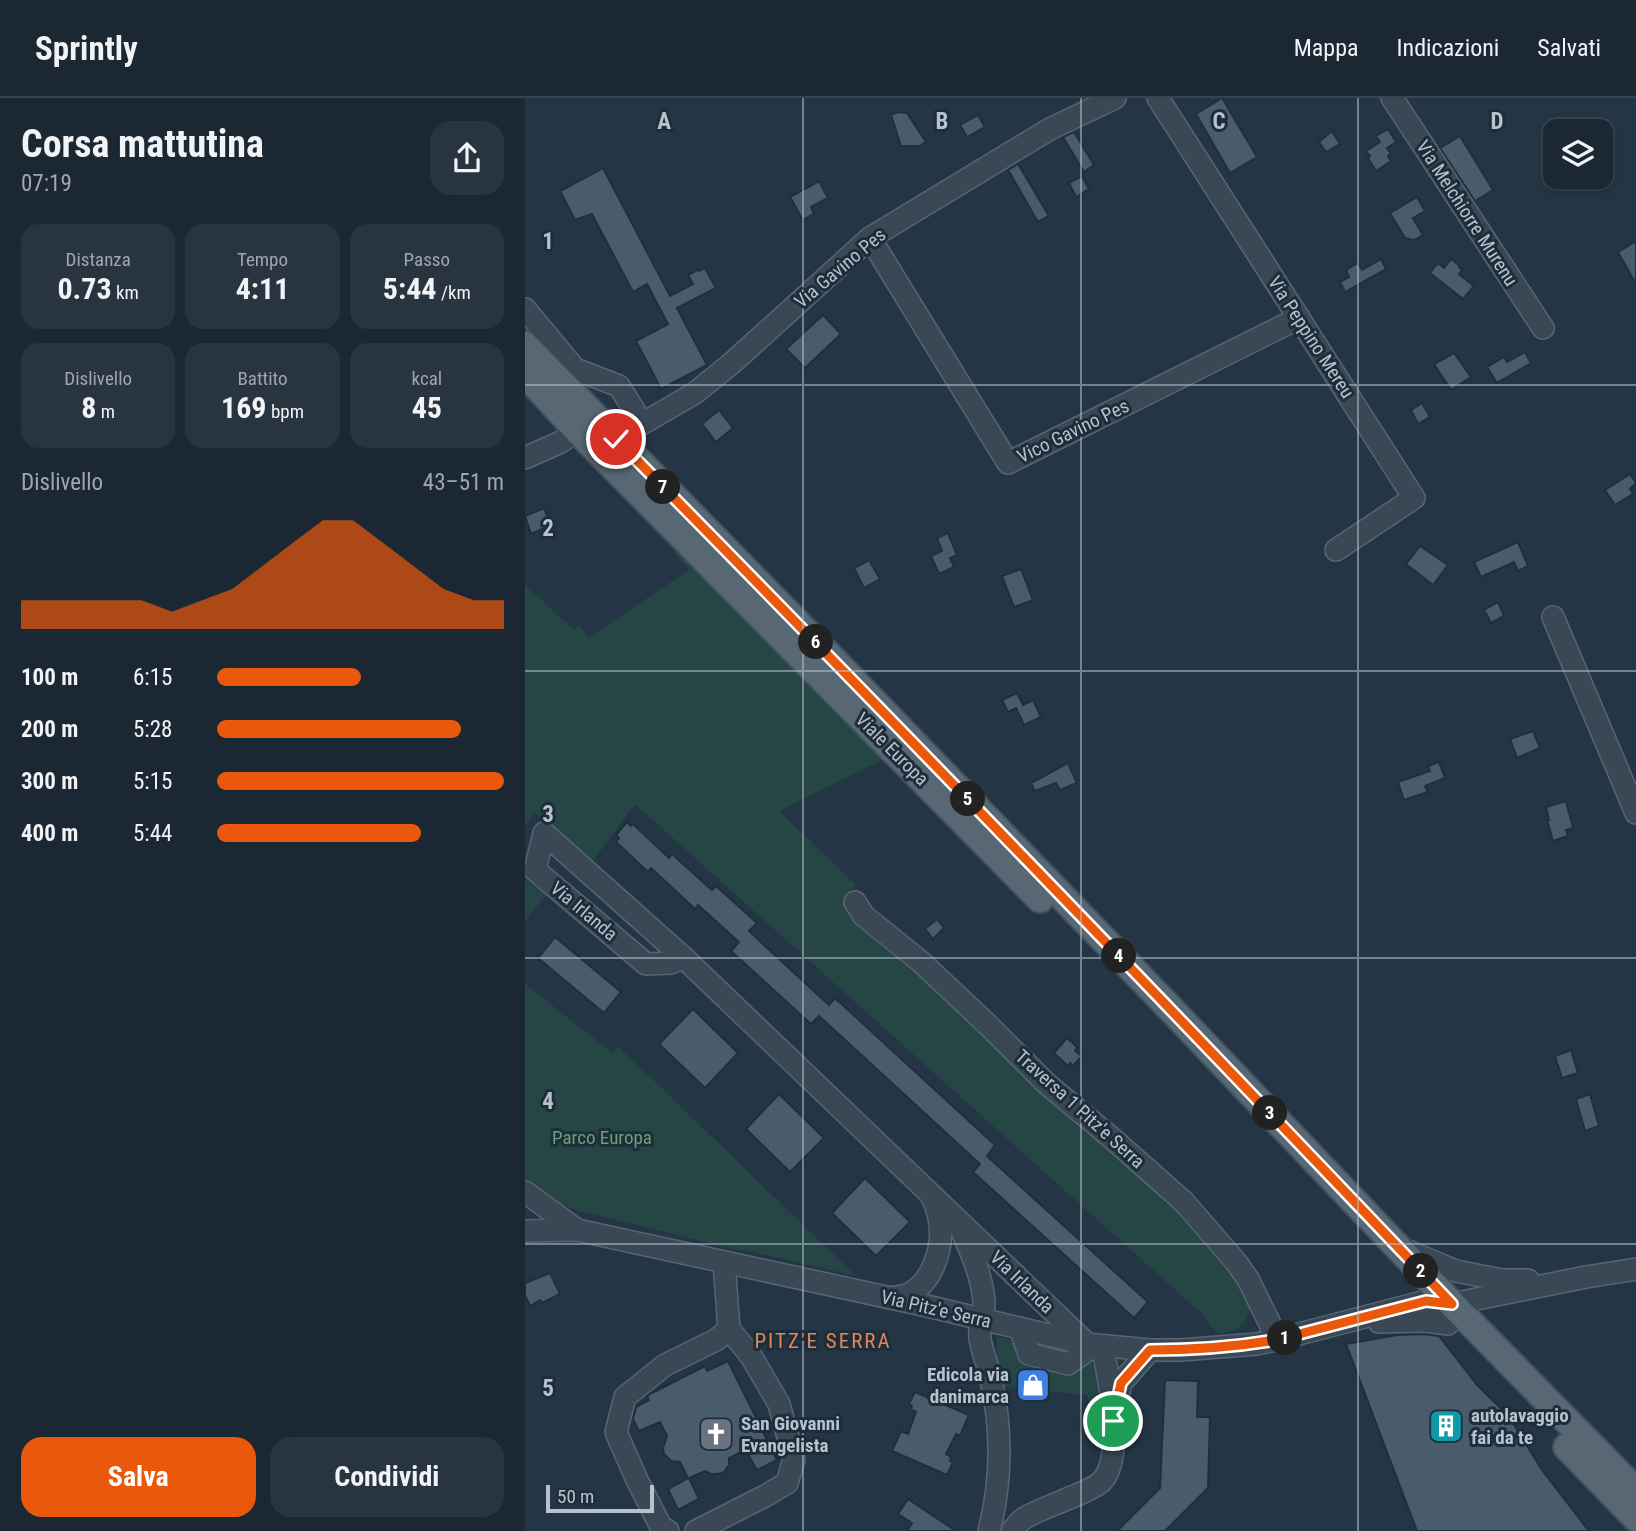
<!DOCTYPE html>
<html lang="it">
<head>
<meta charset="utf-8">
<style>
	:root { --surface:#1b2834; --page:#283440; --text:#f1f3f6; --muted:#a0a6ac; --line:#39444f; --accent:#ea580c }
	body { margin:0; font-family:"Roboto Condensed",sans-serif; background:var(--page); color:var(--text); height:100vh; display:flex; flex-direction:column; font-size:26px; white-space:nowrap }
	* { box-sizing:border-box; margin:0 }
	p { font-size:23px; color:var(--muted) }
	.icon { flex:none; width:38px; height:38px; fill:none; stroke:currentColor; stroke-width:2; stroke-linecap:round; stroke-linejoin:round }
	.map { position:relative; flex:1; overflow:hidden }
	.drawer { display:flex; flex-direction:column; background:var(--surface); width:525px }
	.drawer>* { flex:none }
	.buttons { position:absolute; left:1018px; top:21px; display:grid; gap:14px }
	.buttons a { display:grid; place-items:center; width:70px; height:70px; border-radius:14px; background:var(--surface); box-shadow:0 4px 10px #0003,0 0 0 2px var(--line); font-size:35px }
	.scale { position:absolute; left:21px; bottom:18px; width:108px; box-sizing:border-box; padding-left:7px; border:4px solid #b6c2ce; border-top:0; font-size:19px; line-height:24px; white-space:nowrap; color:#b6c2ce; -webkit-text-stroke:5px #1d2d3a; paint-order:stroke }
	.pin { position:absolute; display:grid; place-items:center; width:60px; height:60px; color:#fff; margin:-30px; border:4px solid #fff; border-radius:50%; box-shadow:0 2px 7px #0007 }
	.km { position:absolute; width:35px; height:35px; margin:-18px; border-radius:50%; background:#222; color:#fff; font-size:19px; line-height:35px; text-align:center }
	.round { display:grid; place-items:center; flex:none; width:74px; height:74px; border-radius:21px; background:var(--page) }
	.overview { display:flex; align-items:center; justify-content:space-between; height:119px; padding:0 21px }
	h1 { font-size:38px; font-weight:700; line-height:52px }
	.metrics { display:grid; grid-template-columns:repeat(3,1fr); gap:10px; height:119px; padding:7px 21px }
	.metrics div { display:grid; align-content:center; border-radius:18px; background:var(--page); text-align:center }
	.metrics b { font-size:30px; font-weight:700 }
	.metrics small { font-size:19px; font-weight:400 }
	.metrics p { font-size:19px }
	.chart { height:196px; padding:14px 21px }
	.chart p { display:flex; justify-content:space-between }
	.chart svg { width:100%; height:126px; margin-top:7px; fill:var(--accent); opacity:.7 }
	.action { display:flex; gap:14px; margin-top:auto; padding:14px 21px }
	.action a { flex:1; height:80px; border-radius:21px; background:var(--accent); color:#fff; font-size:28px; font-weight:700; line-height:80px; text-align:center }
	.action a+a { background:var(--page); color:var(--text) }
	ul { padding:0 21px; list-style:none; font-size:23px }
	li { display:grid; grid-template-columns:112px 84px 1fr; align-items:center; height:52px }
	li i { height:18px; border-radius:9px; background:var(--accent) }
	header { display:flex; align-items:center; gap:42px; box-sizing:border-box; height:98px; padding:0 35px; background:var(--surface); border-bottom:2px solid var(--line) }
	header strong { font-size:33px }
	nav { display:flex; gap:38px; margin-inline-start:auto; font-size:24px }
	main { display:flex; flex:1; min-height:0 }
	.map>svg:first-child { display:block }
	.green { fill:#264646 }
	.building { fill:#485c6c; stroke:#1f2f3c; stroke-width:2 }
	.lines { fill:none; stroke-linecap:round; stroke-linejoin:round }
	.minor-casing { stroke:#576572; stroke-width:24 }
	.major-casing { stroke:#42515e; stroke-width:30 }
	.minor { stroke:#394854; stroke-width:21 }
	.major { stroke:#576774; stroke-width:26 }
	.route-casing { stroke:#fff; stroke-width:14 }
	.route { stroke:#ea580c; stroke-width:9 }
	.grid { fill:none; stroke:#b6c2ce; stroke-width:2; stroke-opacity:0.55 }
	.labels { text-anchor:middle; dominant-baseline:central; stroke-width:6; stroke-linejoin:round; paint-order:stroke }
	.street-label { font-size:19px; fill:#b6c2ce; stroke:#1d2d3a }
	.park-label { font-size:19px; fill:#6ba171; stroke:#1d2d3a }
	.poi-label { font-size:19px; font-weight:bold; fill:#b6c2ce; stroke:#1d2d3a; text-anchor:start }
	.neighbourhood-label { font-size:21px; letter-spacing:2px; fill:#e1875e; stroke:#1d2d3a }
	.grid-label { font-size:23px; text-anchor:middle; font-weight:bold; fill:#b6c2ce; stroke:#1d2d3a; stroke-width:6; stroke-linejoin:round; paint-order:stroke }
</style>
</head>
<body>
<header>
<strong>Sprintly</strong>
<nav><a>Mappa</a><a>Indicazioni</a><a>Salvati</a></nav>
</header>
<main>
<section class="drawer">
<div class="overview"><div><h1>Corsa mattutina</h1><p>07:19</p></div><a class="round"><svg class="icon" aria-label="share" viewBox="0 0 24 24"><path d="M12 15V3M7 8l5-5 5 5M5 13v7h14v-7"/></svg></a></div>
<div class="metrics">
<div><p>Distanza</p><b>0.73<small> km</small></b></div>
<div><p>Tempo</p><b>4:11</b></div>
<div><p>Passo</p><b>5:44<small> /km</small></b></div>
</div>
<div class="metrics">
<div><p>Dislivello</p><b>8<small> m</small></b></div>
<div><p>Battito</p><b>169<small> bpm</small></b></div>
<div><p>kcal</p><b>45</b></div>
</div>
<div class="chart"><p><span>Dislivello</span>43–51 m</p>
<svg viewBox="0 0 160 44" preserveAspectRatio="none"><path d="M0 44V34L10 34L20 34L30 34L40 34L50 38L60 34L70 30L80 22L90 14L100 6L110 6L120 14L130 22L140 30L150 34L160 34V44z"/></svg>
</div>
<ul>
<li><b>100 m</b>6:15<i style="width:50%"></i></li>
<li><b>200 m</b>5:28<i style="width:85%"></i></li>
<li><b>300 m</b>5:15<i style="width:100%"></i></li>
<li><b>400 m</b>5:44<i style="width:71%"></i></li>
</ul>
<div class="action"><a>Salva</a><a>Condividi</a></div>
</section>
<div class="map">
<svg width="1111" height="1433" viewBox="0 0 1111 1433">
	<rect width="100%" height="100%" fill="#243645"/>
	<!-- green -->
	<g class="green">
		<path d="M152,442L365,655L355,663L254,713L331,787L325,792L323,807L344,831L472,946L495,977L560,1035L586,1052L649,1102L662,1125L699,1165L714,1186L717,1197L724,1209V1215L720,1224L711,1231L693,1237L677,1216L110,706L68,763L10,715L0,727V487L48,531L55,528L63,540L164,472L150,455Z"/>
		<path d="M0,781L21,797L0,823Z"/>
		<path d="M0,886L87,955L94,949L331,1178L224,1153L213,1152L51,1112C33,1104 14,1095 0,1082Z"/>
		<path d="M472,1238L489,1243L545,1271L565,1265L576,1268L573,1280V1312L565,1311L562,1297L474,1288L472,1263Z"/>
	</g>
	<!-- building -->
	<g class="building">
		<path d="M697,0L732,59L705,75L671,16Z"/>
		<path d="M373,14L382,15L401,44L394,48H376L366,17Z"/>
		<path d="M453,17L460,29L442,39L435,27Z"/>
		<path d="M863,31L871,44L862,50L866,56L863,58L866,63L851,73L843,60L845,58L841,53L855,44L851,38Z"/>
		<path d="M807,33L815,46L801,54L794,44Z"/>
		<path d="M549,34L569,67L559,74L538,39Z"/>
		<path d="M935,38L968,92L950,103L915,50Z"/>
		<path d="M493,66L524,118L513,124L483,72Z"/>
		<path d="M78,70L145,198L168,186L163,177L174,171V173L180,170L191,190L152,210L182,267L136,291L111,243L143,226L122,186L108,194L67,116L50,122L35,93Z"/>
		<path d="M557,78L564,91L551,99L544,85Z"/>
		<path d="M294,83L303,100L286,109L289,116L278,122L265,99Z"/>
		<path d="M892,99L900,113L888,120L898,137L889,142L880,140L865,115Z"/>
		<path d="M1111,143V186L1093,154Z"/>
		<path d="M856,161L861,171L820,194L815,184L824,179L821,172L833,165L837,172Z"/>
		<path d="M926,161L935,168L934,169L937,172L934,176L949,188L938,201L905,175L913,165L919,170Z"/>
		<path d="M298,217L316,236L280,270L261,251Z"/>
		<path d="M1000,254L1006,265L972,285L962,269L979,259L982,264Z"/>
		<path d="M929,255L946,279L926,292L909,266Z"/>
		<path d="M897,305L905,319L893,326L886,312Z"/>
		<path d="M194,312L208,330L191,344L177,326Z"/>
		<path d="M1105,376L1111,385L1105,391L1108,396L1090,407L1080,392Z"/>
		<path d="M19,410L26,427L6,436L0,418Z"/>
		<path d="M423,435L432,457L425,460L429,469L414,476L406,458L417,453L412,440Z"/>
		<path d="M993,444L1003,468L993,473L989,464L956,479L949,464Z"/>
		<path d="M895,448L923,467L908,487L881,466Z"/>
		<path d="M344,462L355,481L339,490L329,470Z"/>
		<path d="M496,471L508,502L489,509L477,478Z"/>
		<path d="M973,504L979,518L966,525L959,512Z"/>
		<path d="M492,595L498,607L508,602L516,619L499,627L491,610L483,614L477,602Z"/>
		<path d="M1008,633L1015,650L992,660L985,641Z"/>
		<path d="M914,664L920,680L900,688L903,694L879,702L873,684L905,673L903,668Z"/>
		<path d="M543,665L552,685L535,692L531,685L510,693L506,685Z"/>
		<path d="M1041,703L1048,730L1041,732L1043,738L1028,743L1022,722H1024L1021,709Z"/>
		<path d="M102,724L106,728L108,726L144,760L147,756L187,792L191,788L232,825L224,833L304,907L310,900L470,1047L462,1058L623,1204L609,1220L448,1074L455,1066L294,918L286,926L206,853L214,844L173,807L170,811L126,770L123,774L91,744L94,740L91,737Z"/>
		<path d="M412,821L419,830L408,841L400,831Z"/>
		<path d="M30,839L96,894L79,915L13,860Z"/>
		<path d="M168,911L213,955L180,990L134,946Z"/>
		<path d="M542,940L552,949L550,953L557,958L548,968L545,965L543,968L529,955Z"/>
		<path d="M1046,952L1053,975L1037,980L1030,958Z"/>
		<path d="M254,996L299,1040L265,1074L221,1031Z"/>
		<path d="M1065,996L1074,1028L1060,1033L1051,1001Z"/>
		<path d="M340,1080L385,1124L351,1158L307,1115Z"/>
		<path d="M25,1175L35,1196L17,1205L15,1202L5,1208L0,1197V1185Z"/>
		<path d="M899,1236L914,1238L953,1288L983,1317L1017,1372L1064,1433H892L821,1246L872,1237Z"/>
		<path d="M203,1263L252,1362L232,1372L224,1358L216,1354L204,1360V1367L199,1374L193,1376H186L180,1373L164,1380L174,1401L153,1412L143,1391L163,1380L155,1364L146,1363L139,1356L138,1350L142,1338L135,1324L114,1333L108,1321L111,1309L124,1302L122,1298L127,1295L180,1268L182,1273Z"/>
		<path d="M640,1282L673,1283L672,1319H685L683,1390L640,1433H592L635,1390Z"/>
		<path d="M390,1294L444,1317L435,1338L431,1336L421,1356L426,1359L425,1363L428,1364L422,1377L367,1353L376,1333L383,1336L391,1314L386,1311L387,1308L384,1306Z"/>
		<path d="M383,1401L431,1433H382L387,1425L373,1416Z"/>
	</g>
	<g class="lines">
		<!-- minor casing -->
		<g class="minor-casing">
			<g id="minor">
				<path d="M633,0L889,400L811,452"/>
				<path d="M867,0L1018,230"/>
				<path d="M345,140L483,365L774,220"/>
				<path d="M0,211L50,271L94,288L117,325"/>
				<path d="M91,341L170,295L207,265L345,140L525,31L590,0"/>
				<path d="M0,360L36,344L52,332"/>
				<path d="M1028,519L1111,715"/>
				<path d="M330,804L339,818L395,863L464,928L522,986L589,1042L659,1104L711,1164L723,1181L745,1226L751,1242"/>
				<path d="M159,860L145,865L121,866L10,772L19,735L159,860L560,1244"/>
				<path d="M0,1094L52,1132"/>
				<path d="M436,1131C446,1154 457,1178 459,1203C460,1216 453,1228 455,1241C457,1253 462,1265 465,1277C477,1328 477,1382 464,1433"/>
				<path d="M0,1133L52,1132L398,1207L561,1246L625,1252H656L732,1246L751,1242L901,1203L927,1206L1061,1179L1111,1171"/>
				<path d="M876,1150L931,1173L977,1182H1003"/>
				<path d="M365,1200C371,1199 381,1198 386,1195C408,1182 418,1150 415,1126C414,1116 411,1108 407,1099"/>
				<path d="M854,1224L900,1223L923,1226"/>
				<path d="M495,1230L504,1256L543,1266L570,1247"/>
				<path d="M591,1306L596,1285L625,1252"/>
				<path d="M143,1433L136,1429L112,1382L91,1334L100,1299L140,1267L191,1242L204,1231"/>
				<path d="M171,1433L240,1398L262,1385L269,1361L254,1306L226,1258L204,1231L199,1164"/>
				<path d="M487,1433C491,1429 494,1424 498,1421C510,1413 529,1407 542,1401C553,1396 567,1392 576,1384C600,1361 584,1278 577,1248"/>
			</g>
		</g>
		<!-- major casing -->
		<g class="major-casing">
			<g id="major">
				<path d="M0,247L292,545L641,906L927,1206L1111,1393"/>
				<path d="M0,276L52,332L515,801"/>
				<path d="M1042,1349L1111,1420"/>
			</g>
		</g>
		<!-- minor -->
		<use href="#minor" class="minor"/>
		<!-- major -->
		<use href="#major" class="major"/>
	</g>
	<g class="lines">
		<!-- route casing -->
		<g class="route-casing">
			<path id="route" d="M91,341C373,627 651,916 927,1206L901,1203L751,1242C710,1249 667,1252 625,1252L596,1285L588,1323"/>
		</g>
		<!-- route -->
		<use href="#route" class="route"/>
	</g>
	<!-- grid -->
	<path class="grid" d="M278,0V1433M556,0V1433M833,0V1433M0,287H1111M0,573H1111M0,860H1111M0,1146H1111"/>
	<!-- icons -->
	<defs>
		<g id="shop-square" transform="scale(1.75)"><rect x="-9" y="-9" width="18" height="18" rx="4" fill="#3f7fe0" stroke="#1d2d3a"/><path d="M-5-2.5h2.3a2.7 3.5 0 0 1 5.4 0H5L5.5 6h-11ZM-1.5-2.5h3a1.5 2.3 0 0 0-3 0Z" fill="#fff"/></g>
		<g id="building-square" transform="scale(1.75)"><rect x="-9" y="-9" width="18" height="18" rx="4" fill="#0f9aa8" stroke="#1d2d3a"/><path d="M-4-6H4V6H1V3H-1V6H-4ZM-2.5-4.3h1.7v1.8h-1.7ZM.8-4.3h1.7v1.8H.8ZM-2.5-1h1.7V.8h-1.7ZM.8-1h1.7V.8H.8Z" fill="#fff"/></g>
		<g id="church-square" transform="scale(1.75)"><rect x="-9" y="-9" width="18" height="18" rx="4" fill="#6b7280" stroke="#1d2d3a"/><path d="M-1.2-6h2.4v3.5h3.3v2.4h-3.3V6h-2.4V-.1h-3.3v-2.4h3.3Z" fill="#fff"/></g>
	</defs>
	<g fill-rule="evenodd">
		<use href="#shop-square" x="508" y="1287"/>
		<use href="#building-square" x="921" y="1328"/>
		<use href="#church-square" x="191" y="1336"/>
	</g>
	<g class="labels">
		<!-- street labels -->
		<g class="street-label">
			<text transform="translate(942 115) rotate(57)">Via Melchiorre Murenu</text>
			<text transform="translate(315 170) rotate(-40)">Via Gavino Pes</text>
			<text transform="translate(786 239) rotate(57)">Via Peppino Mereu</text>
			<text transform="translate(548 333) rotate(-26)">Vico Gavino Pes</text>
			<text transform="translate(367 651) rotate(45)">Viale Europa</text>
			<text transform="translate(59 813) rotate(40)">Via Irlanda</text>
			<text transform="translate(555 1011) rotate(42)">Traversa 1 Pitz'e Serra</text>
			<text transform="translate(497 1184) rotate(44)">Via Irlanda</text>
			<text transform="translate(411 1211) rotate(13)">Via Pitz'e Serra</text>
		</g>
		<!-- park labels -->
		<g class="park-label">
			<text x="77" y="1039">Parco Europa</text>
		</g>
		<!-- poi labels -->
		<g class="poi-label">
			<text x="484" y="1276" text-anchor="end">Edicola via<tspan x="484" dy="22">danimarca</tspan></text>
			<text x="946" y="1317">autolavaggio<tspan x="946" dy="22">fai da te</tspan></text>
			<text x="216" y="1325">San Giovanni<tspan x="216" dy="22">Evangelista</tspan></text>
		</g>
		<!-- neighbourhood labels -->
		<g class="neighbourhood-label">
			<text x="298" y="1243">PITZ'E SERRA</text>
		</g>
	</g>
	<g class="grid-label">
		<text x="139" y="31">A</text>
		<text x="417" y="31">B</text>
		<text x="694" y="31">C</text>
		<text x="972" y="31">D</text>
		<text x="23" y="151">1</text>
		<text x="23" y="438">2</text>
		<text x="23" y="724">3</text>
		<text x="23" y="1011">4</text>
		<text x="23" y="1298">5</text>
	</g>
</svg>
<div class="buttons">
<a><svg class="icon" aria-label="layers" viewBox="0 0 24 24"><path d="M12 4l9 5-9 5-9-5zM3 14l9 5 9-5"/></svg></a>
</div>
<div class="scale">50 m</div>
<div class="pin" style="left:588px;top:1323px;background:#1e9e55"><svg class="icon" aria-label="arrive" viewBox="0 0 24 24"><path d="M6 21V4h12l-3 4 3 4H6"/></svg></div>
<div class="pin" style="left:91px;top:341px;background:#d93025"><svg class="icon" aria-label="check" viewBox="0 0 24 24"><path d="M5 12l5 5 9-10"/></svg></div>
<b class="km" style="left:760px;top:1240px">1</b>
<b class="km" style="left:896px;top:1173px">2</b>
<b class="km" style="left:745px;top:1015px">3</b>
<b class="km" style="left:594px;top:858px">4</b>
<b class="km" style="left:443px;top:701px">5</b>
<b class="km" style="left:291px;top:544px">6</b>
<b class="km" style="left:138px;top:389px">7</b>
</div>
</main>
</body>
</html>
